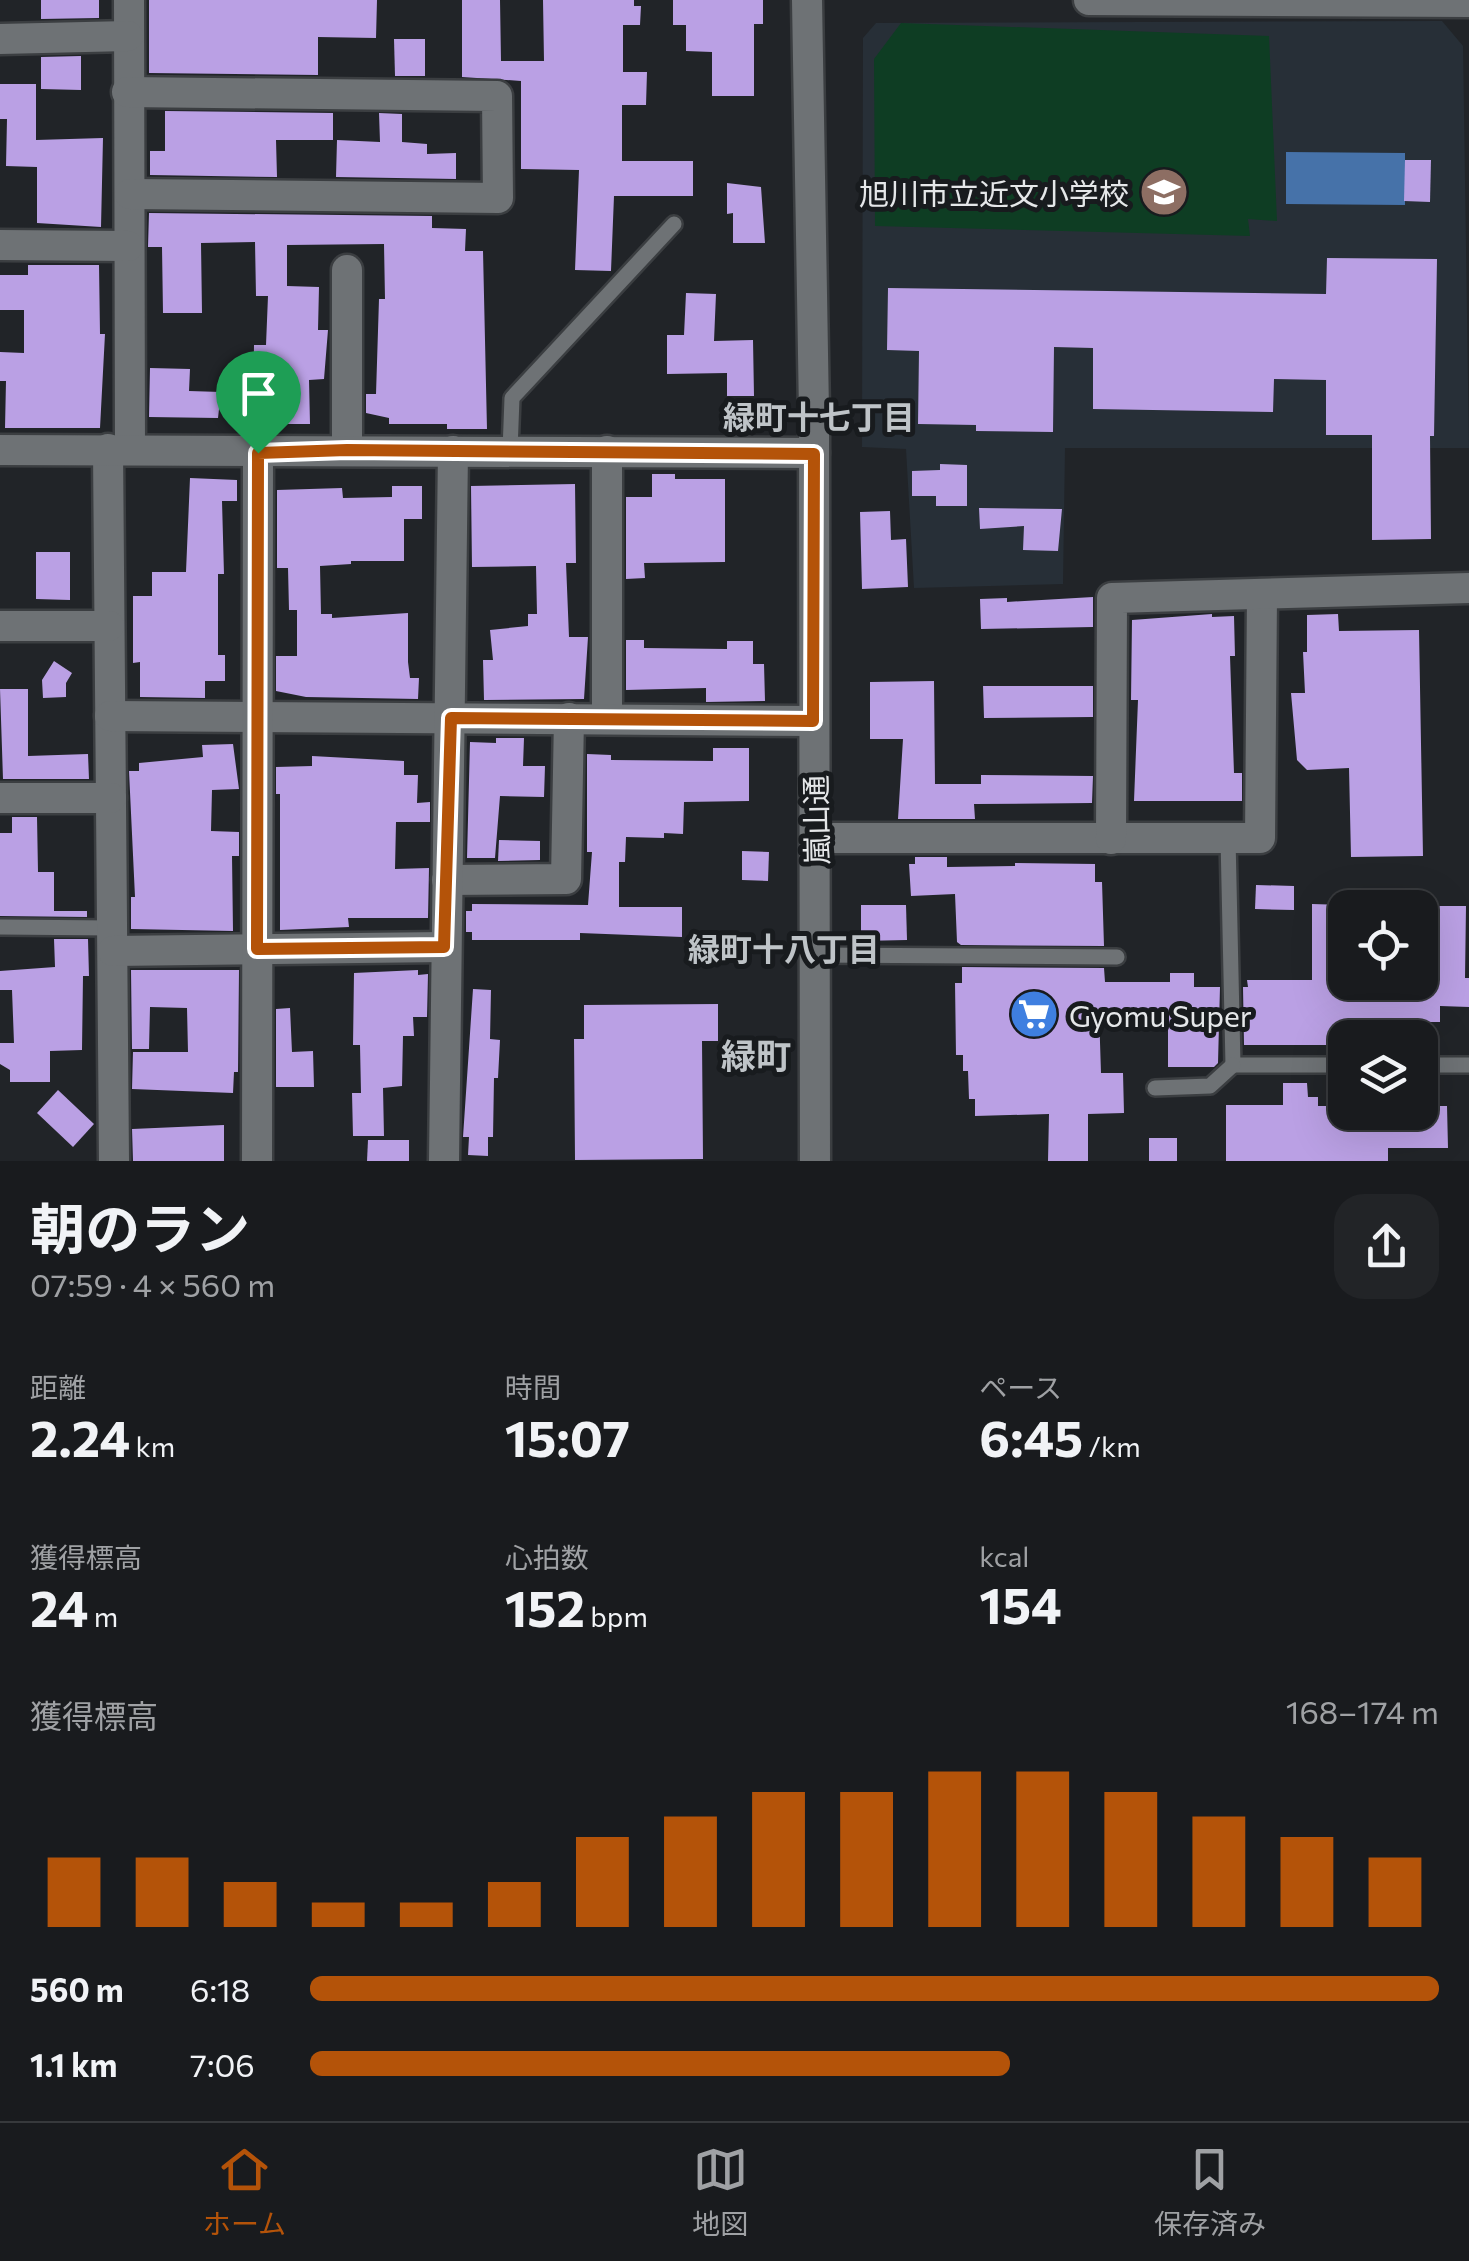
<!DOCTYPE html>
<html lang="ja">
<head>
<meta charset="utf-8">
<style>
	:root { --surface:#191b1e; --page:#222427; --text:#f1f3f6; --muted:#9fa1a4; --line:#37393c; --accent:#b45309 }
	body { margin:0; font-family:Commissioner,"Noto Sans JP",sans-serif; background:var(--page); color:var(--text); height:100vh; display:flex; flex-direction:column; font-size:38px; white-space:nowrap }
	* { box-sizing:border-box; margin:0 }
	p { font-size:32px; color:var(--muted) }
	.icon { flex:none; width:55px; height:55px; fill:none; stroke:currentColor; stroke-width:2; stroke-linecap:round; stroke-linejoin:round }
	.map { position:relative; height:1161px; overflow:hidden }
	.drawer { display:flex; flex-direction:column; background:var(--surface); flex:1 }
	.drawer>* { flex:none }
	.buttons { position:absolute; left:1328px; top:890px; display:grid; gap:20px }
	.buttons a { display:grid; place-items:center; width:110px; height:110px; border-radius:20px; background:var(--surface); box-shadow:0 10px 40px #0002,0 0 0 2px var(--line); font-size:50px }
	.pin { position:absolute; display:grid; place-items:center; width:85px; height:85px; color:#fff; margin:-102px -42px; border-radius:50% 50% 50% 0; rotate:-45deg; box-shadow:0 0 10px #0007 }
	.pin .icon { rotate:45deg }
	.round { display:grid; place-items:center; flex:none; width:105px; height:105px; border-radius:30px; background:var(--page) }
	.headline { display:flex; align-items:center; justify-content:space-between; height:170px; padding:0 30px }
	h1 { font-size:55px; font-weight:700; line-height:75px }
	.figures { display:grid; grid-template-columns:repeat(3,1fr); gap:15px; height:170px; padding:10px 30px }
	.figures div { display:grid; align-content:center }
	.figures b { font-size:50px; font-weight:700 }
	.figures small { font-size:28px; font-weight:400 }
	.figures p { font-size:28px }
	.chart { height:280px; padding:20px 30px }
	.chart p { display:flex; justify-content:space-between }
	.chart svg { width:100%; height:180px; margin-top:10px; stroke:var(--accent); stroke-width:6 }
	ul { padding:0 30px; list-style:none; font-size:32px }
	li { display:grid; grid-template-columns:160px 120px 1fr; align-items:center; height:75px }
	li i { height:25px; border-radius:12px; background:var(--accent) }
	.tabs { display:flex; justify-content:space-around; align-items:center; height:140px; border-top:2px solid var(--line); background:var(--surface); font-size:28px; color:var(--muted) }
	.tabs a { display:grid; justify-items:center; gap:5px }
	.tabs .current { color:var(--accent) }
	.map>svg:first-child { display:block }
	.built { fill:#272f37 }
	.green { fill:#0e3d23 }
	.water { fill:#4672a9 }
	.building { fill:#baa0e4 }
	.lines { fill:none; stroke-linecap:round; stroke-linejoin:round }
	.lane-casing { stroke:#3b3e41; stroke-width:20 }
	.street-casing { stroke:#3b3e41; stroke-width:35 }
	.secondary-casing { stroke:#3b3e41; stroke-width:35 }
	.lane { stroke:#6e7275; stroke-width:15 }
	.street { stroke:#6e7275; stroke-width:30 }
	.secondary { stroke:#6e7275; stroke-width:30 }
	.route-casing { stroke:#fff; stroke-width:20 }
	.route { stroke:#b45309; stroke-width:12 }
	.labels { text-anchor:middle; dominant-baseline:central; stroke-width:10; stroke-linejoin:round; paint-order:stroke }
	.poi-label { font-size:30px; fill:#e5e7e9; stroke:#181b1e; text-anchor:end }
	.street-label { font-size:30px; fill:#e5e7e9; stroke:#181b1e }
	.neighbourhood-label { font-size:32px; font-weight:bold; fill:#bfc4c8; stroke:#181b1e }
	.quarter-label { font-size:35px; font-weight:bold; fill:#bfc4c8; stroke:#181b1e }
</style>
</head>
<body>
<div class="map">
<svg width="1469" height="1161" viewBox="0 0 1469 1161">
	<rect width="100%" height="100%" fill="#212428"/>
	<!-- built -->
	<path class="built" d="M1442,21L1463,46L1469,448H1065L1063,584L914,588L906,449L862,447L863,38L876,23Z"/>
	<!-- green -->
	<path class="green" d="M901,23L1269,36L1277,221L1248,219L1250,236L875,226L874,59Z"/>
	<!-- water -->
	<path class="water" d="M1286,152L1405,153V205L1286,204Z"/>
	<!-- building -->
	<g class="building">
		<path d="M41,0H99V18L41,19Z"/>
		<path d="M149,0H377L376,38L318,37V75L149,73Z"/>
		<path d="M462,0H500L501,61H544L543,0H634V6H641L640,25H623V72H647L646,105H622V161H693V196H614L611,271L575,270L579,170L521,169V81L462,77Z"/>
		<path d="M673,0H763V24H754V96H712V52L686,51V25H673Z"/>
		<path d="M394,39H425V76H395Z"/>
		<path d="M81,56V90L41,89V57Z"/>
		<path d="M0,84H36V140L103,138L101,227L37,223V167L6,166L7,119H0Z"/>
		<path d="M165,111L333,113V140H276L277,177L150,175V151H165Z"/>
		<path d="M379,113L402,114V142L427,144V154L456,153V179L336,177L337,140L380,142Z"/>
		<path d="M1405,160H1431L1430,202L1404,201Z"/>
		<path d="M727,183L761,187L765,243H733V213L727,214Z"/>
		<path d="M149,213L432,216V228L466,229L465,251H483L487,429H447V424H389V418L366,413V394H376L379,299H385L384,244L287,245V286L319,287L318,330H328L324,379L309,380L310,424H276V412L253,411L254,345H266L268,296H256L255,242L201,243L202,313H163L162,247H148Z"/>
		<path d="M1327,258L1437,259L1434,436H1430L1431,539L1372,540V435H1326V380L1274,379L1273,412L1093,409V348L1054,347L1053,432L976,431V425L918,424L919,351L887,350L888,288L1326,294Z"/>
		<path d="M28,265H99L100,334H105L100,428H5L6,381H0V352L24,353V310H0V275H28Z"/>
		<path d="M686,293L716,294L714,341L753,340L754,396H727V373L667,374V335H684Z"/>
		<path d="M150,368L190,369L189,391L221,392L218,418L149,417Z"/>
		<path d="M940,464L967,465V506H936V496H912V471L940,470Z"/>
		<path d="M652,474H675V479H725V562L644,563L645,578L626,579V497H652Z"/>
		<path d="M190,478L237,480V501H222L224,574H218V655H225V681H205V698L140,697V662L133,663V596H152V572H186Z"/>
		<path d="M575,484L576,563H566L569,637H588L584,699L484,700L483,660H493L490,630L528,626V614H537L536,566L472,567L471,486Z"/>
		<path d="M392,486H422V519H404V561H351V564L320,566L321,614H332V618L408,613V662L410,678H419L418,699L306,697L276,691V656H297V610H289L288,568H277V490L342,488L343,498L392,497Z"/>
		<path d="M979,508L1062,509L1058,551L1023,550L1024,526L980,529Z"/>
		<path d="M890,511L891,540L906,539L908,587L862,589L860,512Z"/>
		<path d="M36,552H70V600L36,599Z"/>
		<path d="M1093,597V627L981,629L980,599L1007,598V602Z"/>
		<path d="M1212,614V617L1234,616L1235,656H1230L1234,773H1242V801H1134L1138,700H1131L1132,620Z"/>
		<path d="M1338,614L1339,631L1419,630L1423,856L1351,857L1349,768L1307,770L1297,760L1291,693H1305L1303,652H1307V615Z"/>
		<path d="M626,640H644V648L727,649V641H753V664H764L765,701L706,702V688L626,690Z"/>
		<path d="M54,661L72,673L66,683V697L43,698L42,680Z"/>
		<path d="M934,681L935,784H981V775L1093,776L1092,803L974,804L975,819H898L903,739H870V682Z"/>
		<path d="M983,686H1093V717L984,718Z"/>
		<path d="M0,689H28V756L88,754L89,779H3Z"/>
		<path d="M496,738H524L523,766H545L544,797L500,796L495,858H467L470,742L496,743Z"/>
		<path d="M233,744L239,789L212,790L211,831L239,832V856H232L233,931L131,929V897H135L129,771H139V763L203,757L202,745Z"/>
		<path d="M713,748H749V801L684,802L683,834L664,833V838L626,837L625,862H619V907H682V937L580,933V940H472V932H466V911H472V904L588,905L592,852H587V754L611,755V760L713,761Z"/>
		<path d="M312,756L404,761V775H418L417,803L430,802V822H396L395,869L429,868L428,918H348L349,927L280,930V794H276V767L312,766Z"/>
		<path d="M12,817H37L38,872H54V911H87V917L0,916V833H12Z"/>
		<path d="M499,840L540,841V860L498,861Z"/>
		<path d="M742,851L769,852L768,881L742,880Z"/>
		<path d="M915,857H947V867L1015,866V863L1095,864V882H1102L1104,946L961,945L957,942L955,894L911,896L909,864H915Z"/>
		<path d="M1256,885L1294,886V910L1255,909Z"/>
		<path d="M1312,904L1345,905V982H1420V906H1466L1465,978H1469V1007L1440,1006V1022H1422L1423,1028L1367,1027V1038H1345V1045H1244L1243,987H1248L1247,980H1312Z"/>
		<path d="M861,905H906L907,940L861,941Z"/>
		<path d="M54,939H88L89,976H83L82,1050L50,1051V1082H10V1070L0,1064V1043H14L12,990H0V971L55,967Z"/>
		<path d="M962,967L1104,968L1105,982H1170V973H1194V987H1220L1218,1063L1214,1067H1168V1012L1099,1011L1101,1073H1123L1124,1113L1088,1114V1161H1048L1049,1114L975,1116V1099H969L968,1071H963V1055H956L955,983H962Z"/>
		<path d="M131,970H239L238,1072H234L233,1093L132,1089L133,1052H188L187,1008L150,1007L149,1049H132Z"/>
		<path d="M418,970V975L428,974L427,1017H413L414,1036H403L402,1086L383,1088L384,1136H353L352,1093H361L360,1045H353L354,973Z"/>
		<path d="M473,989L491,990L490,1039L500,1040L498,1078H494L493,1137H488V1156L468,1155L469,1137H463Z"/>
		<path d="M718,1004V1041H702L703,1159L575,1160L574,1039H584V1005Z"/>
		<path d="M290,1008L292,1052L313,1051L314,1087H276V1009Z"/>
		<path d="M1283,1083H1307L1308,1097H1318V1106H1345V1112H1420V1106H1447L1448,1148H1388V1161H1226V1105H1283Z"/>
		<path d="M58,1090L94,1124L73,1147L37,1113Z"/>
		<path d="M224,1125V1161H133L132,1129Z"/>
		<rect x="1149" y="1138" width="28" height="23"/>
		<path d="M368,1140H409V1161H367Z"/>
	</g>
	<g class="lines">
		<!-- lane casing -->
		<g class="lane-casing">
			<g id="lane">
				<path d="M510,451L512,398L674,224"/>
				<path d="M1228,838L1233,1065H1345"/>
				<path d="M0,927L112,928"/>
				<path d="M815,955L1117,957"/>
				<path d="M1420,1065H1469"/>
				<path d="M1155,1088L1210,1086L1233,1065"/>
			</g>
		</g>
		<!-- street casing -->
		<g class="street-casing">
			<g id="street">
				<path d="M129,0L130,449"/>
				<path d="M1089,0L1469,2"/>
				<path d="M0,39L128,36"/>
				<path d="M127,92L497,96L498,198L130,194"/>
				<path d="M0,245L128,246"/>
				<path d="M347,270V450"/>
				<path d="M108,449L114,1161"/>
				<path d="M0,450L814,453"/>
				<path d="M607,451V717"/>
				<path d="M0,626H109"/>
				<path d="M110,716L813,721"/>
				<path d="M0,798H111"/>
				<path d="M816,838H1260L1262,594"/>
				<path d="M1111,839L1112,598L1469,588"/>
				<path d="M447,880L566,879L569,718"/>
				<path d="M113,951L444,947"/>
				<path d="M257,1161L258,453"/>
				<path d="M444,1161L453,451"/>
			</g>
		</g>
		<!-- secondary casing -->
		<g class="secondary-casing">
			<path id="secondary" d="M807,0L814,412L815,1161"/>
		</g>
		<!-- lane -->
		<use href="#lane" class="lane"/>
		<!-- street -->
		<use href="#street" class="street"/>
		<!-- secondary -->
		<use href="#secondary" class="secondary"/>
	</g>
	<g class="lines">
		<!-- route casing -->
		<g class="route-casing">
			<path id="route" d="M347,450L814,454L813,721L451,718L444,947L257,949L258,453Z"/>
		</g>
		<!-- route -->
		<use href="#route" class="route"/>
	</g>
	<!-- icons -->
	<defs>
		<g id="school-disc" transform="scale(2.5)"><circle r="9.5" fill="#8d6e63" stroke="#181b1e"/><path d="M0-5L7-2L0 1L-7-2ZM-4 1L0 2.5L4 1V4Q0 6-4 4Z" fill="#fff"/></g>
		<g id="supermarket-disc" transform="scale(2.5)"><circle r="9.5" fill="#3f7fe0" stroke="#181b1e"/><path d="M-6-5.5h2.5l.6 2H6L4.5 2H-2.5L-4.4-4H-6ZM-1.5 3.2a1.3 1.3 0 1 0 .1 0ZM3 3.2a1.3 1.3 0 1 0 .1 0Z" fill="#fff"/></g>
	</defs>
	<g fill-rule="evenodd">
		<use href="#school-disc" x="1164" y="192"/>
		<use href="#supermarket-disc" x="1034" y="1014"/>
	</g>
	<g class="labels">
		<!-- poi labels -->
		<g class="poi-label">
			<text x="1129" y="192">旭川市立近文小学校</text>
			<text x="1069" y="1014" text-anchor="start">Gyomu Super</text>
		</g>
		<!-- street labels -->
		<g class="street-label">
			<text transform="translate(815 820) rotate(-91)">嵐山通</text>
		</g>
		<!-- neighbourhood labels -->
		<g class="neighbourhood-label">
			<text x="819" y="416">緑町十七丁目</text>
			<text x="784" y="948">緑町十八丁目</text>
		</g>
		<!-- quarter labels -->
		<g class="quarter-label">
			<text x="756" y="1054">緑町</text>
		</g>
	</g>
</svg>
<div class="buttons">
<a><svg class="icon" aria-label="locate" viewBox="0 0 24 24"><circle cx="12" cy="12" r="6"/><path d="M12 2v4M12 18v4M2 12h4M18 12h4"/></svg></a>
<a><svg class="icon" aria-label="layers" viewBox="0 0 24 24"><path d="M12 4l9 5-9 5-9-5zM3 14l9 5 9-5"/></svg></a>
</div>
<div class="pin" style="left:258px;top:453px;background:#1e9e55"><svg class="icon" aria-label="arrive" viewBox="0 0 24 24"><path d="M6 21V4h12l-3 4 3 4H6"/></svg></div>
</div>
<section class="drawer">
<div class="headline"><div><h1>朝のラン</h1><p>07:59 · 4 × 560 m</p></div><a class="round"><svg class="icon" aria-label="share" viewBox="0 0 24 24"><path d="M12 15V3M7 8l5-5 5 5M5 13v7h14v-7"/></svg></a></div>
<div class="figures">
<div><p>距離</p><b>2.24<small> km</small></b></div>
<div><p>時間</p><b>15:07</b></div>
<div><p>ペース</p><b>6:45<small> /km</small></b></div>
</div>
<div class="figures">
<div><p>獲得標高</p><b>24<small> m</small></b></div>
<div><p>心拍数</p><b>152<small> bpm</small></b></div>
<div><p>kcal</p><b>154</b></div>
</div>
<div class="chart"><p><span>獲得標高</span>168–174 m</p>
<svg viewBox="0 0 160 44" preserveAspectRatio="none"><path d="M5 44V27M15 44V27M25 44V33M35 44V38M45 44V38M55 44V33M65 44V22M75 44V17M85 44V11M95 44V11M105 44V6M115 44V6M125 44V11M135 44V17M145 44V22M155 44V27"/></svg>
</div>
<ul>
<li><b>560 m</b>6:18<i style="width:100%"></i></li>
<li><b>1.1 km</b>7:06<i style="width:62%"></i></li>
</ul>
</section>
<nav class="tabs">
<a class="current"><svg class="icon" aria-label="home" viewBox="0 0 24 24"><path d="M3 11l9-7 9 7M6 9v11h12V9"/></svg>ホーム</a>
<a><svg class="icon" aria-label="map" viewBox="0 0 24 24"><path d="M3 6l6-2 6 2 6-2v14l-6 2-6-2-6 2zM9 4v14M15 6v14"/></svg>地図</a>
<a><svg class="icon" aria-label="saved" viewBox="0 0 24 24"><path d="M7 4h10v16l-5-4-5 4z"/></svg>保存済み</a>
</nav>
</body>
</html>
